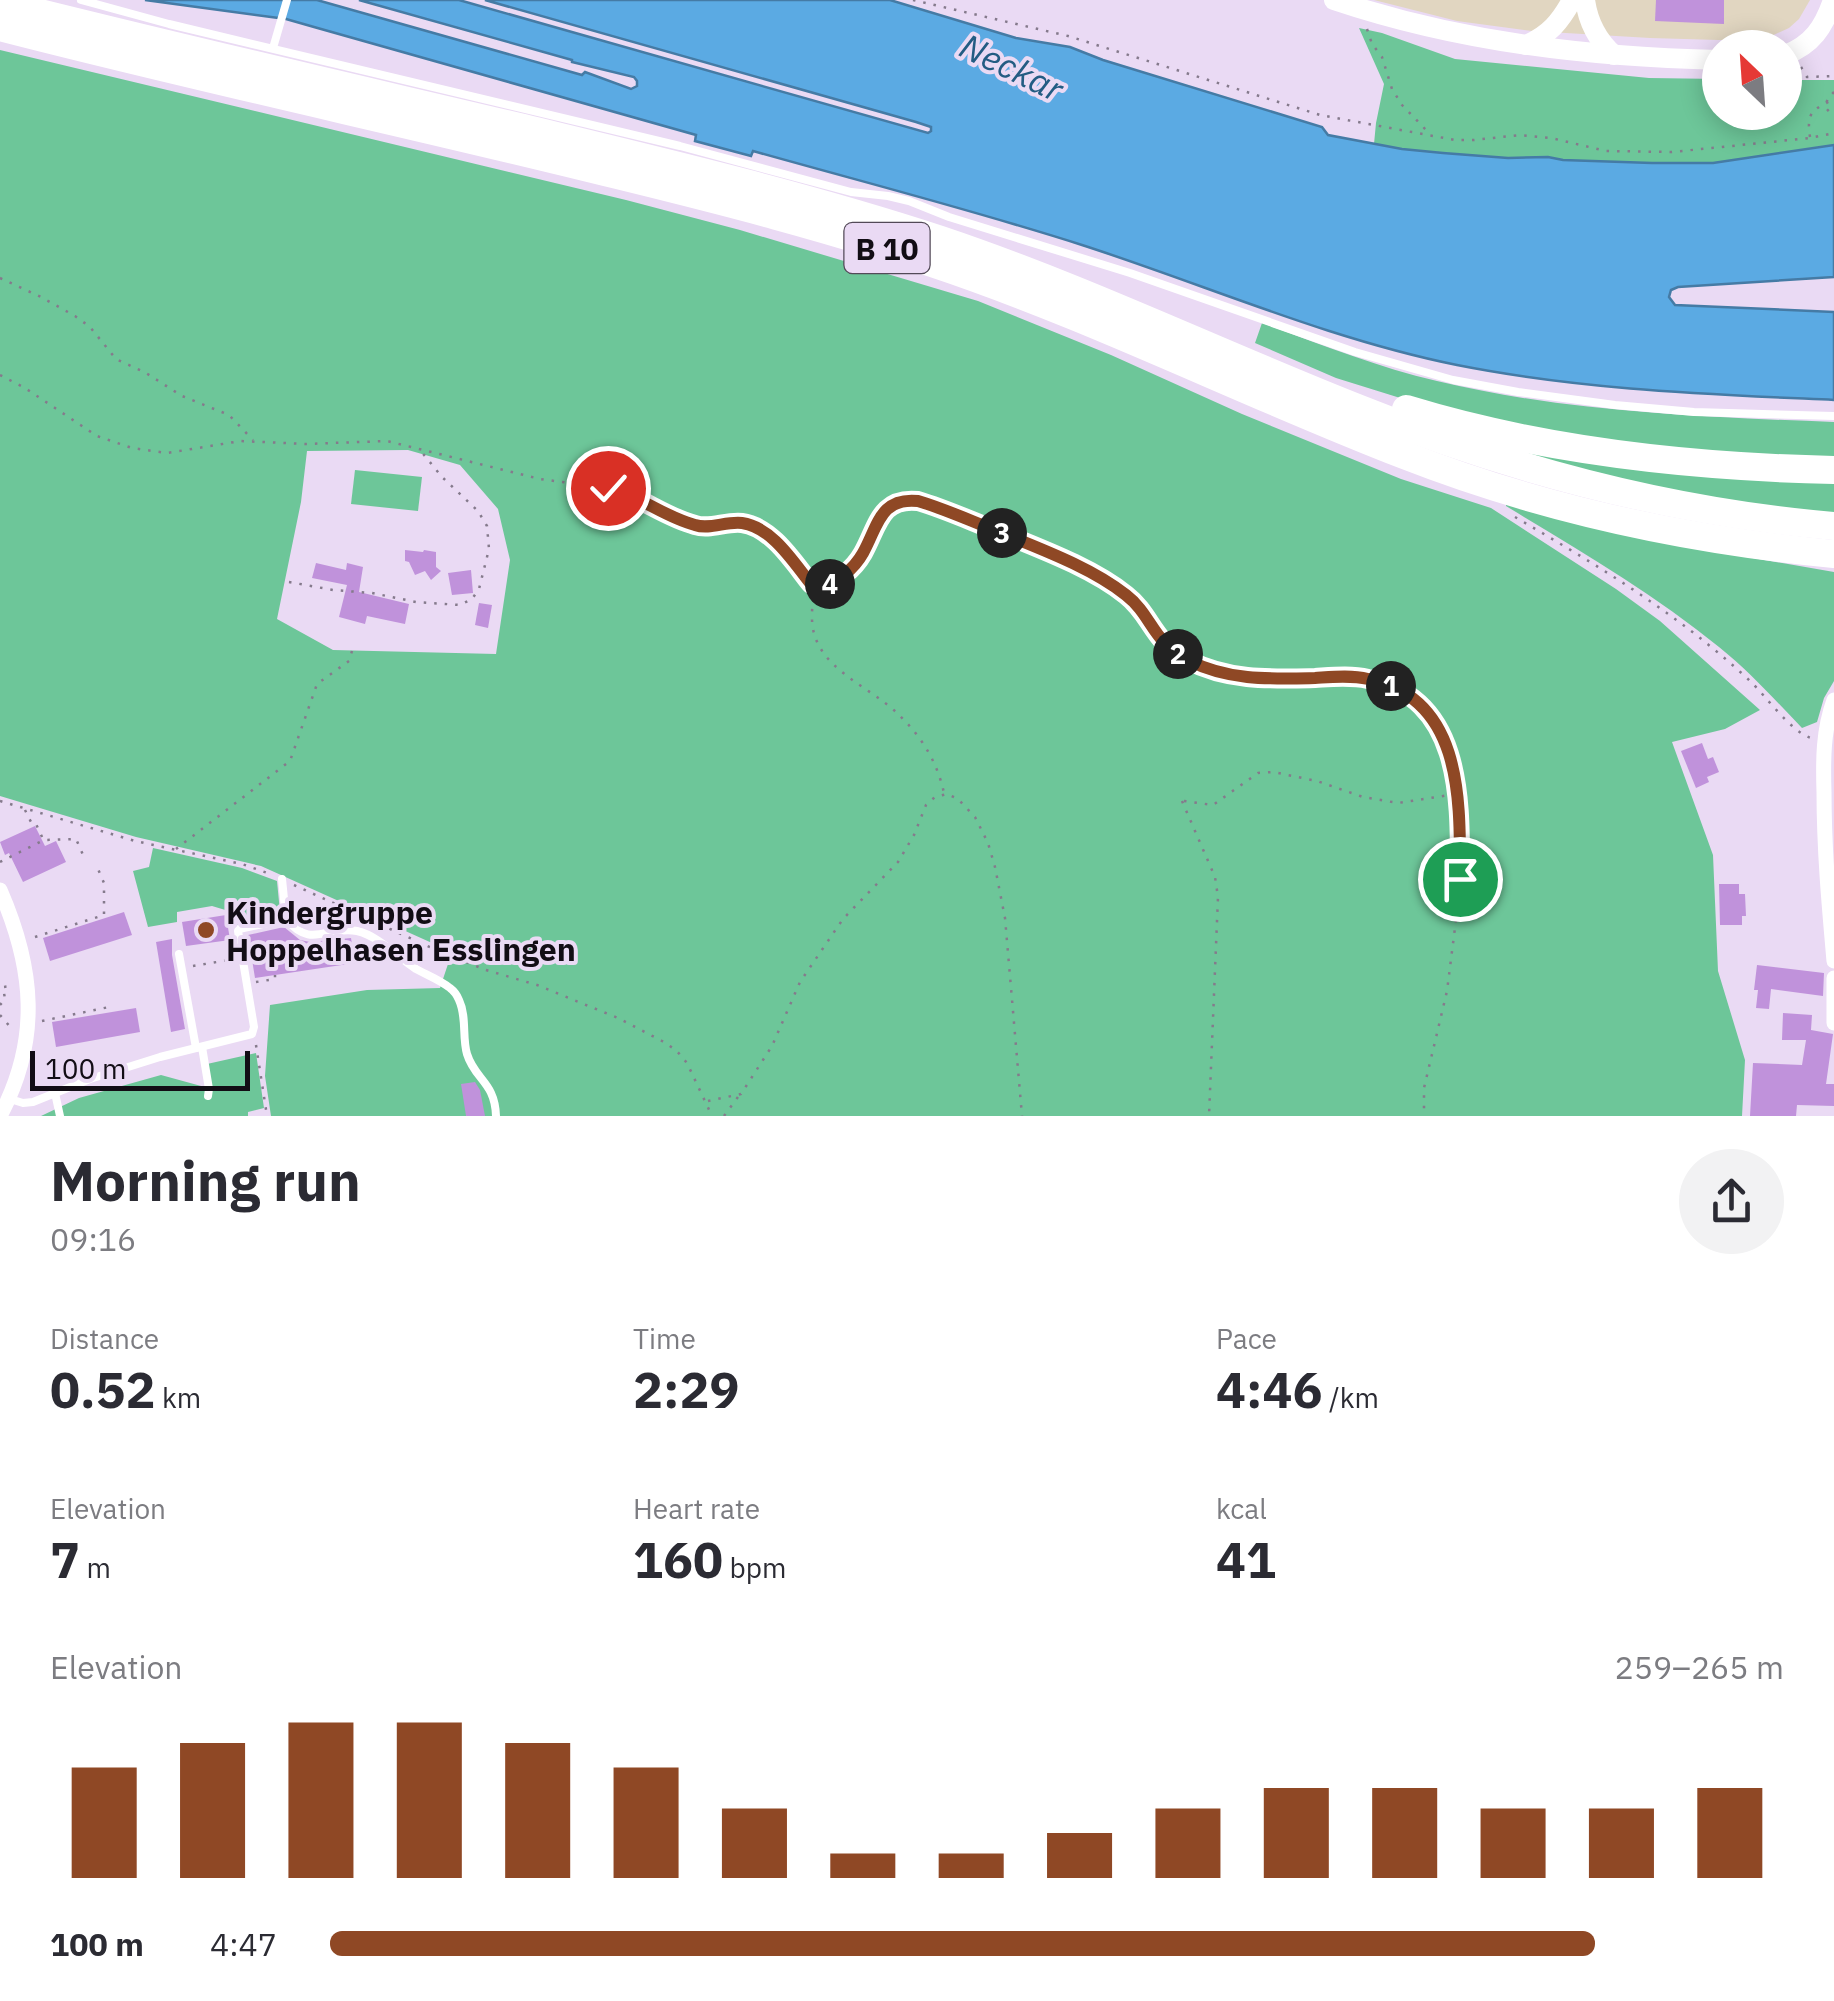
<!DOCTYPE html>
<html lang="en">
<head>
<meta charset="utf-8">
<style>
	:root { --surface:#fff; --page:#f2f2f3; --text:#2b2b33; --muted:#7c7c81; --accent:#8f4825 }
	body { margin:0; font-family:"IBM Plex Sans",sans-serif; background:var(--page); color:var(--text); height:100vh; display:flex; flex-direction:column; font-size:38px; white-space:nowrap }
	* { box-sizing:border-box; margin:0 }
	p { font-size:32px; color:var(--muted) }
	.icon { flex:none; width:55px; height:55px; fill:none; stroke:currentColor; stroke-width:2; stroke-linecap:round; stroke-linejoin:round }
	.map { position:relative; height:1116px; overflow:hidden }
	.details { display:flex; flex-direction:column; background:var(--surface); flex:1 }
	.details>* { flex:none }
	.needle { width:65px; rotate:335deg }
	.buttons { position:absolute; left:1702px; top:30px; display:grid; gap:20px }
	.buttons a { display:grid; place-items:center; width:100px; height:100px; border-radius:50%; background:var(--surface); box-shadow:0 5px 25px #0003; font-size:50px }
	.scale { position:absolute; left:30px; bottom:25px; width:220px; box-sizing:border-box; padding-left:10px; border:5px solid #120d15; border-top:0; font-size:28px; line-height:35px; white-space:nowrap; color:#120d15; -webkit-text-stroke:8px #eadaf4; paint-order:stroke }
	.pin { position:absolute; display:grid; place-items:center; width:85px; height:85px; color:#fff; margin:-42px; border:5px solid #fff; border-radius:50%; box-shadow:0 2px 10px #0007 }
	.km { position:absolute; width:50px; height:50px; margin:-25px; border-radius:50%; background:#222; color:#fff; font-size:28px; line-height:50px; text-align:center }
	.round { display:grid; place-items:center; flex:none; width:105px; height:105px; border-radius:52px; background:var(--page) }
	.headline { display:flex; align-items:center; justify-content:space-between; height:170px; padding:0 50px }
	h1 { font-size:55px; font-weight:700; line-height:75px }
	.stats { display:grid; grid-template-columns:repeat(3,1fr); gap:15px; height:170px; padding:10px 50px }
	.stats div { display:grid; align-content:center }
	.stats b { font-size:50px; font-weight:700 }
	.stats small { font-size:28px; font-weight:400 }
	.stats p { font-size:28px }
	.chart { height:280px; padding:20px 50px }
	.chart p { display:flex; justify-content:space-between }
	.chart svg { width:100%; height:180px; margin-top:10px; stroke:var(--accent); stroke-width:6 }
	ul { padding:0 50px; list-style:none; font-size:32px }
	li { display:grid; grid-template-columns:160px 120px 1fr; align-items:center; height:75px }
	li i { height:25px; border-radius:12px; background:var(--accent) }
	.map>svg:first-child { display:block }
	.industrial { fill:#e1d6c1 }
	.green { fill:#6dc699; fill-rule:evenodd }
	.water { fill:#5baae3; stroke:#457ba5; stroke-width:2.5 }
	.building { fill:#c092db }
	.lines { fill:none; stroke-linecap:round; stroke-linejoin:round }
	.path { stroke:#857a8c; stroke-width:2.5; stroke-dasharray:2.5 8; stroke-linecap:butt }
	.lane { stroke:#fff; stroke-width:8 }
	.street { stroke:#fff; stroke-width:15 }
	.secondary { stroke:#fff; stroke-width:20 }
	.highway { stroke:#fff; stroke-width:28 }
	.route-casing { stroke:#fff; stroke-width:20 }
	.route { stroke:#8f4825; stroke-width:12 }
	.poi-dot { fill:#8f4825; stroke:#eadaf4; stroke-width:4 }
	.labels { text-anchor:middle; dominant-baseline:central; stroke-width:8; stroke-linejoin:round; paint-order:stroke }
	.shield { fill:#eadaf4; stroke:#534a58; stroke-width:2.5 }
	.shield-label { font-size:30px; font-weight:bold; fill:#120d15 }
	.poi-label { font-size:32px; font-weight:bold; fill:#120d15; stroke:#eadaf4; text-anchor:start }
	.water-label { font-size:35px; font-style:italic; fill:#235c83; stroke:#eadaf4 }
</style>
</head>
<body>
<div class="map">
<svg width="1834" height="1116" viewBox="0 0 1834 1116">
	<rect width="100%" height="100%" fill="#eadaf4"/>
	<!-- industrial -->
	<path class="industrial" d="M1374,0H1810L1799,19L1789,28L1767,38L1753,41L1650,38L1532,31L1457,21Z"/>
	<!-- green -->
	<g class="green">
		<path d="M1359,28L1382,33L1455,59L1649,78L1720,79V112H1785V80H1834V145L1713,163H1652L1563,160L1548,157L1509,158L1402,149L1374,144L1376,123L1384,84Z"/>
		<path d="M0,50L626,200L740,230L978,301L1111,355L1242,414L1401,479L1491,508L1616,589L1660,621L1760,710L1725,729L1672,742L1713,855L1718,971L1745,1060L1742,1116H271L265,1076L270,1005L367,990L440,988L452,952L261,866L136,837L0,796ZM408,450L460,465L498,509L510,560L496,654L333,650L277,619L301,502L307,451ZM1462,799L1464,858L1462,885L1457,884L1451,801Z"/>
		<path d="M1262,323C1320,344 1377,367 1437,381C1567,412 1701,417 1834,422V461L1644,447L1442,411L1336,378L1255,343Z"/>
		<path d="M1460,433L1834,479V515L1642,488Z"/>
		<path d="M355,470L422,477L418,511L351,504Z"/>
		<path d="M1506,501L1695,548L1834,572V681L1824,698L1817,722L1802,728C1775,700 1749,671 1719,647C1653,593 1578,550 1506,506Z"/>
		<path d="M153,848L242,868L277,881L280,912L273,918L233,925L232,912L212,906L177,912V922L148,927L133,871L149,867Z"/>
		<path d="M256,1053L264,1108L248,1112V1116H41L79,1098L161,1075L212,1089L207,1064Z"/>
	</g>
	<!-- water -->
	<path class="water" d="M145,0H317L582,75L585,72L631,89L637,86V81L634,77L572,62V60L359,0H459L928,133L931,131V127L916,122L485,0H890L1016,38L1070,47L1103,60L1322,127L1328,135L1402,149L1443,153L1508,158L1548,157L1563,160L1652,163H1713L1834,145V277L1678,287L1671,290L1669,297L1675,305L1834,312V400C1706,394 1583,390 1457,365C1328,339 1206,285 1082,245C973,210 863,182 753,151L751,156L695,141L696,135L314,27L286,19Z"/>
	<!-- building -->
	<g class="building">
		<path d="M1656,0H1724V24L1655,21Z"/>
		<path d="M405,550L423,552L424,550L436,552V567L441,571L431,580L425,571L415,575L409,562L405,561Z"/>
		<path d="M316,563L346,570L347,563L363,567L359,592L409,604L405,624L367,616L365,624L339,617L347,585L312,578Z"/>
		<path d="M471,570L473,593L452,595L448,573Z"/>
		<path d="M479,603L492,605L488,628L475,625Z"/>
		<path d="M1702,743L1708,759L1713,757L1719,772L1707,777L1709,782L1696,788L1681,751Z"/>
		<path d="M35,826L45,846L56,841L66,862L23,882L9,853L5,855L0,842Z"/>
		<path d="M1719,884H1739V894H1745L1746,916H1742V925H1720Z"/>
		<path d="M124,912L132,935L50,961L43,938Z"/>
		<path d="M226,915L230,940L186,946L182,922Z"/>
		<path d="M284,927L300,940L310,942L351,938L355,963L255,978L248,935Z"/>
		<path d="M172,939V955L185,1029L171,1032L156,942Z"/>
		<path d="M1757,965L1824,973L1823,996L1771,989L1769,1009L1756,1008L1758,990H1754Z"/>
		<path d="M136,1008L140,1032L56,1047L52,1022Z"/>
		<path d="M1783,1013L1812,1015L1811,1030L1833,1034L1826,1084H1834V1106L1797,1105L1796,1116H1750L1753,1063L1802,1065L1806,1040H1782Z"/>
		<path d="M475,1082L480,1090L485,1116H466L461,1084Z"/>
	</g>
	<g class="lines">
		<!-- path -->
		<g class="path">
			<path d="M913,0L1068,36L1320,115L1455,140H1474L1520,135L1551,138L1606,151L1672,152L1810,138L1834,133"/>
			<path d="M1367,29L1372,44L1382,57L1392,89L1402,105L1428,132"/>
			<path d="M1801,67L1807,77L1834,76"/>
			<path d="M1834,92L1828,98L1825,107L1834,117"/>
			<path d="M1810,137C1806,111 1813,110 1834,99"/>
			<path d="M0,278L41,297L75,316L90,327L116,359L146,373L182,396L229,415L253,440"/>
			<path d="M0,375L25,388L97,436L132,448L167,453L241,441L305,444L387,441L540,479L614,489L695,526C711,528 728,520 743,524C779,531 791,568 816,587C875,583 860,495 918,501L1032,545L1071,563L1120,590L1135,603L1161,641L1192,663L1224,673L1262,679L1350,677L1373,680L1401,691L1433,717L1441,730L1455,778L1460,888L1447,991L1424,1088V1116"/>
			<path d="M1515,517C1597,565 1680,615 1750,681C1766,696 1791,732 1811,738"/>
			<path d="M289,582L333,590L372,593L416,602L460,605L472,599L479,589L489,549L487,526L478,511L442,477L420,450"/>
			<path d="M818,589C812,599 812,607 812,619C813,668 869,685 898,714C921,736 937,761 944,793"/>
			<path d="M0,801L135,841L242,864L273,875"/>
			<path d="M1182,801L1215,877L1218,897L1209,1116"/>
			<path d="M1184,801L1213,805L1258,773L1273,772L1317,781L1363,797L1398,803L1456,794"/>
			<path d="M25,810L32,824H36L43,839"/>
			<path d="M176,849L290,761L317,684L349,661L352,651"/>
			<path d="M0,862L44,840L76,839L84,857"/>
			<path d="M294,885L436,950L486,970L537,985L618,1018L662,1041L676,1050L687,1063L712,1116"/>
			<path d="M35,937L104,915V883L98,869"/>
			<path d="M193,966L229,960"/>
			<path d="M256,982L275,979V975"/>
			<path d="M0,1005L5,999L3,987L12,986"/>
			<path d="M0,1015L12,1029"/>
			<path d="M42,1021L109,1007"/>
			<path d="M256,1045L267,1116"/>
			<path d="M708,1101L741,1094L772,1046L800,982L843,919L898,862L914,835L926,805L935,797L947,794L958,799L975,817L988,843L995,867L1005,918L1022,1116"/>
			<path d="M724,1116L738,1097"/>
		</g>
		<!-- lane -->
		<g class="lane">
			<path d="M81,0L169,24L680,146L851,192L888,196L909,201L949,217L1130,273L1355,352L1453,380L1518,392L1615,405L1694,412L1834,416"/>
			<path d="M273,48L287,0"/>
			<path d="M286,919C312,950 326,925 357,931C379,936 397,957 416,969C427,975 440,980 450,988C454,991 457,995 459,1000C467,1017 462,1037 467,1054C475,1080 495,1082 496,1116"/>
			<path d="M179,954L196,1048"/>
			<path d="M202,1047L209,1089L208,1096"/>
			<path d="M55,1093L60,1116"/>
			<path d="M10,1099L23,1103L33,1102L90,1079L160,1057L252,1034L254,1027L238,931L239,929L286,919L282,879"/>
		</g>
		<!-- street -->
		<g class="street">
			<path d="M1834,700C1823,730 1823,760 1824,792C1824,849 1829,905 1834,961"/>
			<path d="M0,890C34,968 41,1039 0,1116"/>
			<path d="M1834,978V1023"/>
		</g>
		<!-- secondary -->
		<g class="secondary">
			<path d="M1334,0C1459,42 1589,57 1720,60"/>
			<path d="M1585,0C1588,22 1597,40 1614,55"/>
			<path d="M1526,45C1549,35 1560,22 1572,0"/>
			<path d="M1785,55C1812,45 1824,27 1833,0"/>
		</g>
		<!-- highway -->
		<g class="highway">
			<path d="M0,3C174,47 349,87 523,128C663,162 804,195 941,240C1084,288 1220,354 1360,409C1512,470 1670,512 1834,526"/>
			<path d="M0,27C205,80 412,124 617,175C723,201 829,228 932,263C1094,317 1246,394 1404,455C1542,509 1687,540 1834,554"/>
			<path d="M1406,409C1543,451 1691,467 1834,470"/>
		</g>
	</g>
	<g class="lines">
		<!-- route casing -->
		<g class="route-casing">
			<path id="route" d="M608,488C639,495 664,517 695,525C710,530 726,521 742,523C772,527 794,563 811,584L819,588C837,583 854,569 863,553C878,526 880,497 918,501C945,509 971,521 997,531C1038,548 1091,567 1126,595C1152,615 1152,642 1188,660C1228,681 1271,679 1315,678C1332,677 1351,675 1368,679C1464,698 1460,802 1460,879"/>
		</g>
		<!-- route -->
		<use href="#route" class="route"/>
	</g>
	<!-- markers -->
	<circle class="poi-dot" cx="206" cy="930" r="10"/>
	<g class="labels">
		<!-- shield labels -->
		<rect class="shield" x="844.5" y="223" width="85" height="50" rx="8"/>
		<g class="shield-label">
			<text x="887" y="248">B 10</text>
		</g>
		<!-- poi labels -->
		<g class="poi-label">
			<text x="226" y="912">Kindergruppe<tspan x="226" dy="37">Hoppelhasen Esslingen</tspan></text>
		</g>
		<!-- water labels -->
		<g class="water-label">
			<text transform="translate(1012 67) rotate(26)">Neckar</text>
		</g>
	</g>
</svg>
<div class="buttons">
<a><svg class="needle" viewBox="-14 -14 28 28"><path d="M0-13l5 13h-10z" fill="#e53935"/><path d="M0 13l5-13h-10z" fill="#7c7c81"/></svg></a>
</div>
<div class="scale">100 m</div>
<div class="pin" style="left:1460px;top:879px;background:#1e9e55"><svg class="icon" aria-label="arrive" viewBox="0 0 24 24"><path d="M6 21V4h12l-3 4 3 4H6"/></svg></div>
<div class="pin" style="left:608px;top:488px;background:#d93025"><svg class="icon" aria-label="check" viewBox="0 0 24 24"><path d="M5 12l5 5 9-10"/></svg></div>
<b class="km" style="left:1391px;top:686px">1</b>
<b class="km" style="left:1178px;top:654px">2</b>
<b class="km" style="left:1002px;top:533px">3</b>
<b class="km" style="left:830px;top:584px">4</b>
</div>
<section class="details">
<div class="headline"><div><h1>Morning run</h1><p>09:16</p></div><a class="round"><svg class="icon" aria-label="share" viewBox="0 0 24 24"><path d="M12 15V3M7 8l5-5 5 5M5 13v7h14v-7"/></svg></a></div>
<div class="stats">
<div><p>Distance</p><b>0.52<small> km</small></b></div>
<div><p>Time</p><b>2:29</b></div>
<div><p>Pace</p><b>4:46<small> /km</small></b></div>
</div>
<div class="stats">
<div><p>Elevation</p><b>7<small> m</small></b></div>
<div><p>Heart rate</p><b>160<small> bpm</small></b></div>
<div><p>kcal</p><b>41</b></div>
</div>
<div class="chart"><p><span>Elevation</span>259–265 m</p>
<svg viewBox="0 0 160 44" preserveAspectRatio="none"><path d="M5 44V17M15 44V11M25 44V6M35 44V6M45 44V11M55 44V17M65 44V27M75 44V38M85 44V38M95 44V33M105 44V27M115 44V22M125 44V22M135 44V27M145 44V27M155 44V22"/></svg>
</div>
<ul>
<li><b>100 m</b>4:47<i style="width:87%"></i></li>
</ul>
</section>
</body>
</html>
